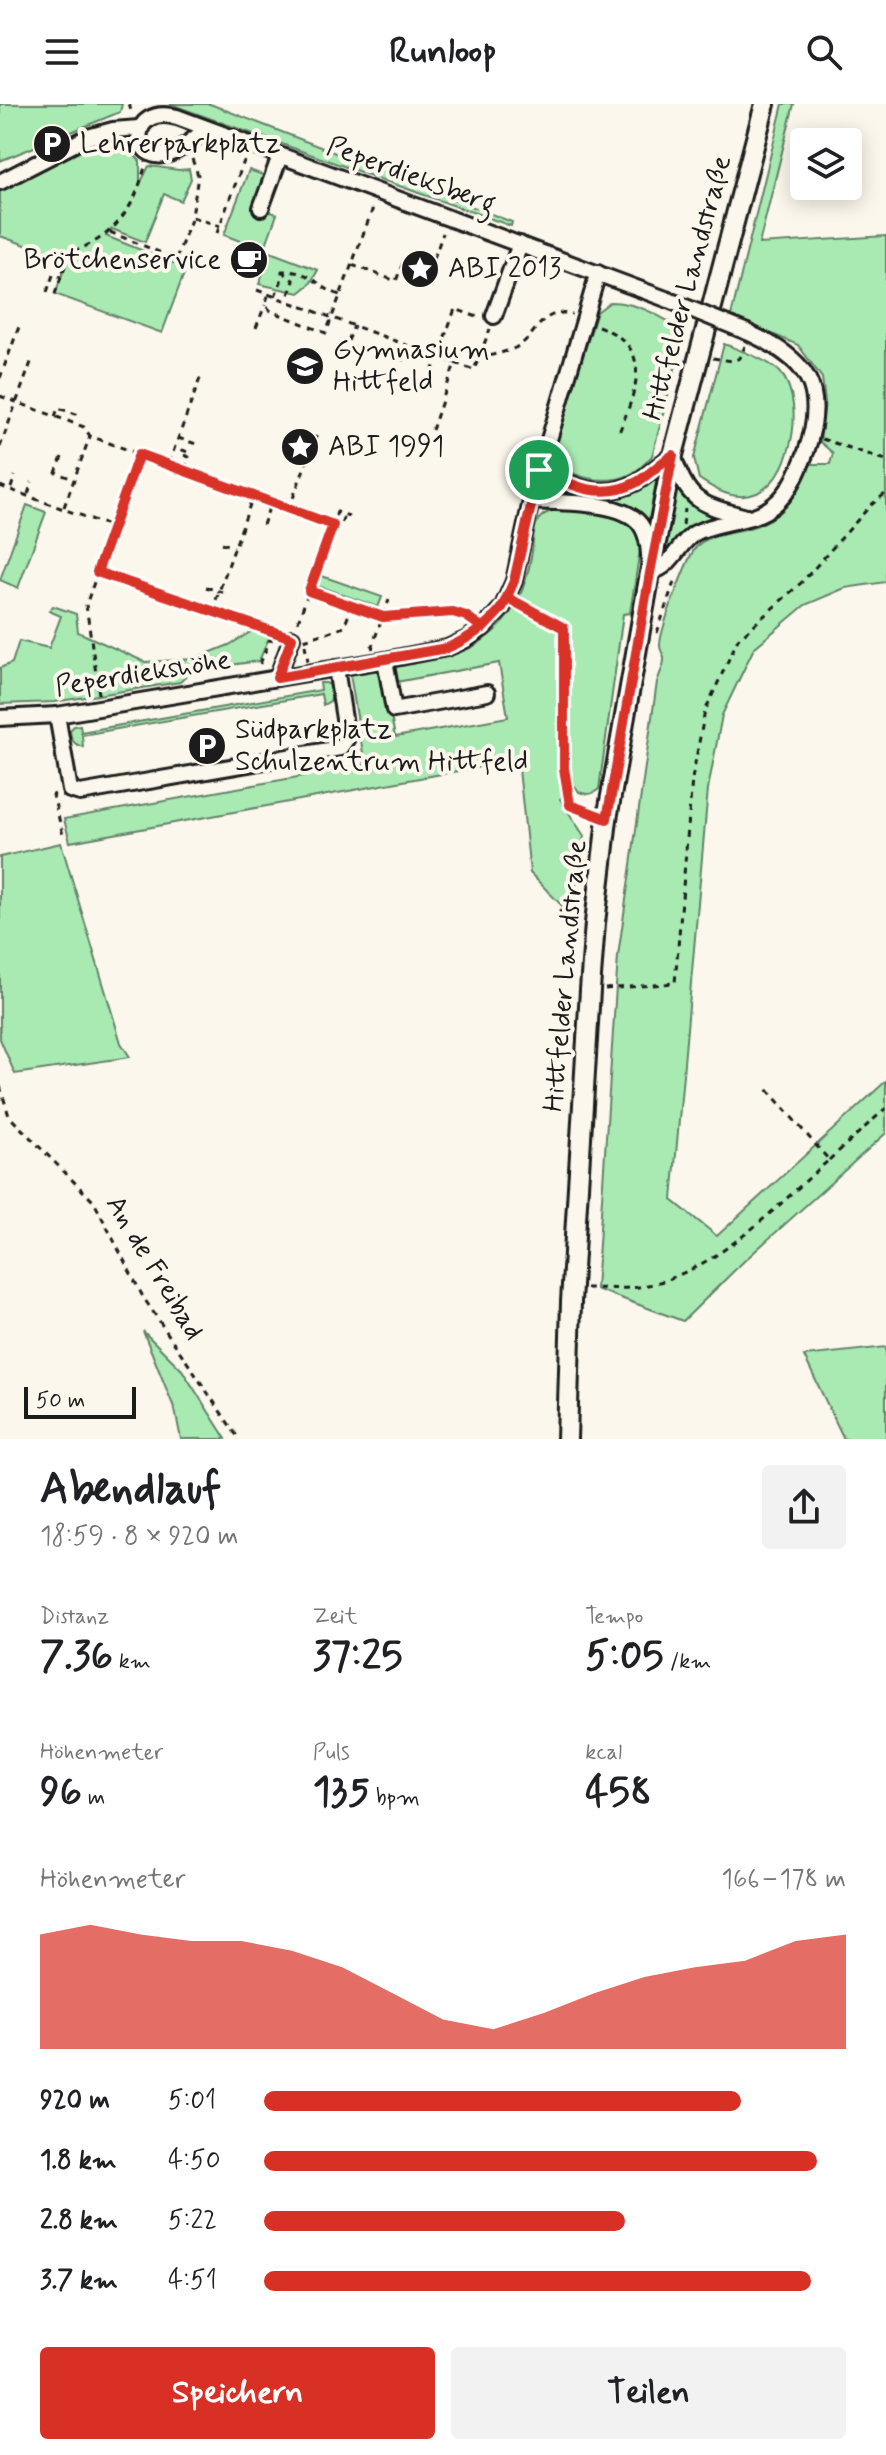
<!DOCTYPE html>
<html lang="de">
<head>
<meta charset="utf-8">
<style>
	:root { --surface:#fff; --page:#f2f2f2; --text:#202124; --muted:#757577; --accent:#d93025 }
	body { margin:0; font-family:Mynerve,sans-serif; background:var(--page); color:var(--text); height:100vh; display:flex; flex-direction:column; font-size:30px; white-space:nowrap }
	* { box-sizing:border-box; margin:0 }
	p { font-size:26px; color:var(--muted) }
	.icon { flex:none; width:44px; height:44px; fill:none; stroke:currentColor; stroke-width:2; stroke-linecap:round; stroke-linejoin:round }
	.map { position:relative; height:1335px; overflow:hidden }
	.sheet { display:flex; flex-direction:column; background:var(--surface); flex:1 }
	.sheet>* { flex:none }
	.buttons { position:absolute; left:790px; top:24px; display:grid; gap:16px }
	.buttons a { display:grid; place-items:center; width:72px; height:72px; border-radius:8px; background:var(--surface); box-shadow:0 4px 20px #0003; font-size:40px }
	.scale { position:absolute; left:24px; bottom:20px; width:112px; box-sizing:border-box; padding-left:8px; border:4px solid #1c1c1c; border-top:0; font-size:22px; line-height:28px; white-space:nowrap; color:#1c1c1c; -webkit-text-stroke:6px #fbf7ec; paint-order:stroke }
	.pin { position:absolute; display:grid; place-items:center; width:68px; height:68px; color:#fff; margin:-34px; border:4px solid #fff; border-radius:50%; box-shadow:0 2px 8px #0007 }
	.round { display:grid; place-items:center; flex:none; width:84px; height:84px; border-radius:8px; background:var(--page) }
	.head { display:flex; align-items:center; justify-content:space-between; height:136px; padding:0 40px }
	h1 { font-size:44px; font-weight:800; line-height:60px }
	.metrics { display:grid; grid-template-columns:repeat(3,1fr); gap:12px; height:136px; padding:8px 40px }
	.metrics div { display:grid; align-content:center }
	.metrics b { font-size:40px; font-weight:800 }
	.metrics small { font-size:22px; font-weight:400 }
	.metrics p { font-size:22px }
	.chart { height:224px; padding:16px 40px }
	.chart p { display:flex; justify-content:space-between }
	.chart svg { width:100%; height:144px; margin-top:8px; fill:var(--accent); opacity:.7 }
	.action { display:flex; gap:16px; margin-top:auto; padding:16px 40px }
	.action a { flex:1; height:92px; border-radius:8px; background:var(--accent); color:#fff; font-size:32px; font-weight:800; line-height:92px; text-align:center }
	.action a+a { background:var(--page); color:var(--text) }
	ul { padding:0 40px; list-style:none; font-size:26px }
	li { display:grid; grid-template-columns:128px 96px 1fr; align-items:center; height:60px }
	li i { height:20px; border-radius:10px; background:var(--accent) }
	header { display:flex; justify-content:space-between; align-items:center; height:104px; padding:0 40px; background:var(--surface); font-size:36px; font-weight:800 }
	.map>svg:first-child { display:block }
	.green { fill:#a9eab3; stroke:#628368; stroke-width:2 }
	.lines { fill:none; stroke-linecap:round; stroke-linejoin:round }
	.minor-casing { stroke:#1c1c1c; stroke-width:20 }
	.major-casing { stroke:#1c1c1c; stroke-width:24 }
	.path { stroke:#1c1c1c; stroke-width:3; stroke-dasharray:6 6; stroke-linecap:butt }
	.minor { stroke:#fbf7ec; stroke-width:14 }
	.major { stroke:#fbf7ec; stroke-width:18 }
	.minor-bridge-casing { stroke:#1c1c1c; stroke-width:20; stroke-linecap:butt }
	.minor-bridge { stroke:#fbf7ec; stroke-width:14 }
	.route-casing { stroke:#fff; stroke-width:16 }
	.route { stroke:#d93025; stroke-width:10 }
	.labels { text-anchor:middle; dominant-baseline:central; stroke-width:8; stroke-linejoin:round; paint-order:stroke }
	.poi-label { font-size:28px; fill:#1c1c1c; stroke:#fbf7ec; text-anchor:start }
	.street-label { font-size:28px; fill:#1c1c1c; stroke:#fbf7ec }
</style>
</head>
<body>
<header><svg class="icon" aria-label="menu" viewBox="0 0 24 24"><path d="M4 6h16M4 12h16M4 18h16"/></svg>Runloop<svg class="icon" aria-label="search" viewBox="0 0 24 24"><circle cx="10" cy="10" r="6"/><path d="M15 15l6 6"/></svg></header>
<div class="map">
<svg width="886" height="1335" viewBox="0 0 886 1335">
	<rect width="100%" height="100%" fill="#fbf7ec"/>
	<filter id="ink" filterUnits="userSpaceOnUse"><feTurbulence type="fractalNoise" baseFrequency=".0125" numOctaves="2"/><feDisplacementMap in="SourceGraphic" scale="16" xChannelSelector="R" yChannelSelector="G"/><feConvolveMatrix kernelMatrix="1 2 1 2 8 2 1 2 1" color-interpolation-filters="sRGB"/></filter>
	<g filter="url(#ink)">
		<!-- green -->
		<g class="green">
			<path d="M0,0H122L120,8L0,57Z"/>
			<path d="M170,0H210L512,118L511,122Z"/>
			<path d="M783,0H794L759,140L886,132V478L845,484L805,501L754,544L722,611L708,685L672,1096L717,1132L886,977V1029L743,1158L683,1217L596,1185L618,852L657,578C659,571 665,561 664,554C664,550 660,547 660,542C659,529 687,454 696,443C705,433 723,429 736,427C783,418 792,400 810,360H830L833,349L820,338L825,298L822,274L798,241L731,212Z"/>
			<path d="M116,31L127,34L131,48L140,57V80L149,62L179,66L189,65L191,75L181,97L164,90L145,138L112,125L106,132L186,164L162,229L55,190L70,149L51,150L0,132V86L90,36Z"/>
			<path d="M249,66L266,72L254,102L277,110L264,146L224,131Z"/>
			<path d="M270,148L318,166L310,180L299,189L259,180Z"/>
			<path d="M610,198C638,198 661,213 685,227L652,352C645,360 637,368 627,372C608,380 566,376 557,354C555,350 556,345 555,341L597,208Z"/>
			<path d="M724,240C739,246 769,256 780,268C809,300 790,396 739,392C723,391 712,383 699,375L694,354Z"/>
			<path d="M657,372L648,421C629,391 582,394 550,390L549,386C557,383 564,386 573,388C607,397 630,397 657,372Z"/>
			<path d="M676,384C688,400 704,407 723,413C696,417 682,429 664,448Z"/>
			<path d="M27,401L46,408L18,484L0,476Z"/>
			<path d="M571,405L609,409L626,416L637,425L641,439L630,509L623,510L599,685C592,691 587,691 579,688L575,682L560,695L584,732L571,811L530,769L518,656L70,738L64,715L365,661L350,570L382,564L395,633L508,613L499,559L396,578L393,562C422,557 457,555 482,537C514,515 526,485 532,448C533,438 533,420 541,413C549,405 561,406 571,405Z"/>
			<path d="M319,471L382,493L378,503L315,481Z"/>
			<path d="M53,502L76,510L78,528L145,558L194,555L229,541L257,524L271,529L259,557L193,566L180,578L54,598L0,600V564L12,559L19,537L49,544L61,512L49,507Z"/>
			<path d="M320,579H326L331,582L332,590L330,597L323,601L321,590L82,631L83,643C73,640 71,636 70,626L74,622L80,621L81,628L321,586Z"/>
			<path d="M61,739L121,939L130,953L15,970L0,935V753Z"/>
			<path d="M143,1227L182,1266L226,1335H181L175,1306Z"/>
			<path d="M886,1243V1335H844L804,1252Z"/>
		</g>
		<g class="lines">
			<!-- minor casing -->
			<g class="minor-casing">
				<g id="minor">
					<path d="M207,25C195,34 183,45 169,50C130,61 127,0 177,13L666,195"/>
					<path d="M0,78L88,33L113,26L139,24"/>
					<path d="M261,104L280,52"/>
					<path d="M494,212L520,140"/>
					<path d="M539,366C573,382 602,397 637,378C650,370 660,359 673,351C688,399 700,400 746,413"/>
					<path d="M531,397C559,399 622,396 640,420C650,433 649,454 650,469C655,467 662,464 666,460C677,450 682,437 695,429C720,416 754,419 775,400C791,387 799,366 806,348C829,282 806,255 747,228"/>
					<path d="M385,556L394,606L487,589"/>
					<path d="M277,574L292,534"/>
					<path d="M57,611L70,686L80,689L340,644L347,634L336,564"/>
					<path d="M0,614L57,611L385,556L447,544L467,535L483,524L502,504L514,477L531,397L598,169"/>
				</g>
			</g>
			<!-- major casing -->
			<g class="major-casing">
				<path id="major" d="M567,1335L571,1198L590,886L595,819L607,715L650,469L673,351L765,0"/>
			</g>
			<!-- path -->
			<g class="path">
				<path d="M129,0L132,10"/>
				<path d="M192,55L198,71L192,113L220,122"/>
				<path d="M110,128L176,155L192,113"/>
				<path d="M217,129L244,57"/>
				<path d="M176,155L188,159"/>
				<path d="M352,161L396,177L404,156L430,165L443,129"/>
				<path d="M282,167L294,177L287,196"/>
				<path d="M257,186L455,259L432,326"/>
				<path d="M47,188L53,171L61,173"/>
				<path d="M55,190L70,148C98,140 119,123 133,96C139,85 142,72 146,60"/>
				<path d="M268,192L265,201L271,207L326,229L373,104"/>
				<path d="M275,192L281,178L282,167C316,167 313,182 340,191"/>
				<path d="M598,222C657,244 635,288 618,331"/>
				<path d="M256,224L265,201"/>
				<path d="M348,237L354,222"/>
				<path d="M713,254L732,257L740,254L745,242"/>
				<path d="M478,255C490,251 504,249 515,244C537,233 540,203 572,210"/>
				<path d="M402,257L407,242"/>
				<path d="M455,259L474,266L490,225"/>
				<path d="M432,268L455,205L480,214"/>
				<path d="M0,274L20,220"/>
				<path d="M0,292L84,323L90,332L333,421L297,520"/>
				<path d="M55,313L58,304L76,310L78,306"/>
				<path d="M178,334L196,340"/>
				<path d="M822,335L886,356"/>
				<path d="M0,343L33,253"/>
				<path d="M62,353L56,369L74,375"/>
				<path d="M169,359L202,269"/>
				<path d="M185,365L189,353L181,350L183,346L192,350"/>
				<path d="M0,382L113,423"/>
				<path d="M11,384L15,372"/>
				<path d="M28,390L32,378"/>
				<path d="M64,403L90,332"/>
				<path d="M289,405L317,330"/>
				<path d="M263,421L271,398"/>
				<path d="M334,421L340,424L343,414L336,411L337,408L349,412"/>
				<path d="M683,421L685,405"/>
				<path d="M222,439L234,443"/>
				<path d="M97,468L277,529"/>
				<path d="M206,483L225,489"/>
				<path d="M309,487L383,513L453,508L471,516"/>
				<path d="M520,500L564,524V664L570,701L592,709"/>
				<path d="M212,507L253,392"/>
				<path d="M657,529L676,472"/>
				<path d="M304,536L344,523L352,502"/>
				<path d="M305,541L308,557"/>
				<path d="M373,545L372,542L389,496"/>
				<path d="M260,560L270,535L276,537"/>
				<path d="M99,590L86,501L139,350"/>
				<path d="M55,690L53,691L64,735"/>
				<path d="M559,808L579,800"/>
				<path d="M605,885L675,879L692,675L705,607L738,535L802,478L871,401L886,389"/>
				<path d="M0,982L9,1012L94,1098L143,1193L239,1335"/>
				<path d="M829,1056L886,1004"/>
				<path d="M586,1184C606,1184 629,1186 648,1181C721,1164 775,1103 829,1056L767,985"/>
			</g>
			<!-- minor -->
			<use href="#minor" class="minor"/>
			<!-- major -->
			<use href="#major" class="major"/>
			<!-- minor-bridge casing -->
			<g class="minor-bridge-casing">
				<path id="minor-bridge" d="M666,195L747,228"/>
			</g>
			<!-- minor-bridge -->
			<use href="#minor-bridge" class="minor-bridge"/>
		</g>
	</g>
	<g class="lines" filter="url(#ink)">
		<!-- route casing -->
		<g class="route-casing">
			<path id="route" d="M539,366L514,477L502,504L483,524L466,512L453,508L383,513L309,487L333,421L139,350L97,468L292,534L277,574L447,544C473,533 494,518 508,494L564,524V664L570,701L607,715L650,469L673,351C660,359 650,370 637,378C602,397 573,382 539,366"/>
		</g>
		<!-- route -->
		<use href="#route" class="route"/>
	</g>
	<!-- icons -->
	<defs>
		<g id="parking-disc" transform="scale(2)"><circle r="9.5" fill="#1c1c1c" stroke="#fbf7ec"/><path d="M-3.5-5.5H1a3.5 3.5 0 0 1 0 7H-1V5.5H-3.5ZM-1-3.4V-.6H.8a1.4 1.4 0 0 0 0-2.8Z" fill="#fff"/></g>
		<g id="cafe-disc" transform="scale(2)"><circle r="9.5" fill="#1c1c1c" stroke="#fbf7ec"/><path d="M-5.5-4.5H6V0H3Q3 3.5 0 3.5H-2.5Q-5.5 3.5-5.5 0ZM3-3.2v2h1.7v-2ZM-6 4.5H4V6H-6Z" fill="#fff"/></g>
		<g id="sight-disc" transform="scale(2)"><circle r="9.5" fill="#1c1c1c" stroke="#fbf7ec"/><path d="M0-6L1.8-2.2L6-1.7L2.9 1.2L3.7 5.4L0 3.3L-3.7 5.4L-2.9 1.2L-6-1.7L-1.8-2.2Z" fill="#fff"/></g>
		<g id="school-disc" transform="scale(2)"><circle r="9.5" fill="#1c1c1c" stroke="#fbf7ec"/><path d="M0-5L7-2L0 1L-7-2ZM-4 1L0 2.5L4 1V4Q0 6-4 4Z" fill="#fff"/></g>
	</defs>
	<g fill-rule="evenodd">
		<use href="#parking-disc" x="52" y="40"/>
		<use href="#cafe-disc" x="249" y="156"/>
		<use href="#sight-disc" x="420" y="165"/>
		<use href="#school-disc" x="305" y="262"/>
		<use href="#sight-disc" x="300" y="343"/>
		<use href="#parking-disc" x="207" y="642"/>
	</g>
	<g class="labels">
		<!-- poi labels -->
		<g class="poi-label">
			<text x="80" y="40">Lehrerparkplatz</text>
			<text x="221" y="156" text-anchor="end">Brötchenservice</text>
			<text x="448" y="165">ABI 2013</text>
			<text x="333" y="246">Gymnasium<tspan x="333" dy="32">Hittfeld</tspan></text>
			<text x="328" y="343">ABI 1991</text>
			<text x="235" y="626">Südparkplatz<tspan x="235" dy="32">Schulzentrum Hittfeld</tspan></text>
		</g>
		<!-- street labels -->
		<g class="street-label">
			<text transform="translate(411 72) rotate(20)">Peperdieksberg</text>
			<text transform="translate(688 184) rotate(-75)">Hittfelder Landstraße</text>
			<text transform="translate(143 570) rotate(-9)">Peperdiekshöhe</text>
			<text transform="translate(566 872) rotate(-85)">Hittfelder Landstraße</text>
			<text transform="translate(154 1164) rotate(59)">An de Freibad</text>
		</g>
	</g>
</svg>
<div class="buttons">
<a><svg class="icon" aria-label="layers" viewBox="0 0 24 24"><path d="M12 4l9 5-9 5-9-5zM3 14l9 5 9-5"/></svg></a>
</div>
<div class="scale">50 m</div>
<div class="pin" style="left:539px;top:366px;background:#1e9e55"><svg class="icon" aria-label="arrive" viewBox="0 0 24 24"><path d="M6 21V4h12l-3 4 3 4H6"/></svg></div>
</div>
<section class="sheet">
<div class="head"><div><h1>Abendlauf</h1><p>18:59 · 8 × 920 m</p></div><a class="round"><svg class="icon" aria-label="share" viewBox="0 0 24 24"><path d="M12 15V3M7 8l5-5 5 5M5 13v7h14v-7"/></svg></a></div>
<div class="metrics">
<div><p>Distanz</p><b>7.36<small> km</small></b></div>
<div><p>Zeit</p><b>37:25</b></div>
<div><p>Tempo</p><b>5:05<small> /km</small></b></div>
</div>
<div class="metrics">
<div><p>Höhenmeter</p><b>96<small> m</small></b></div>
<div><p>Puls</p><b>135<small> bpm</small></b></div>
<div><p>kcal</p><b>458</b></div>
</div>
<div class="chart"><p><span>Höhenmeter</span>166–178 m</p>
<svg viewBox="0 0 160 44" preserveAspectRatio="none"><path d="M0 44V9L10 6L20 9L30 11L40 11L50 14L60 19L70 27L80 35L90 38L100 33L110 27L120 22L130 19L140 17L150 11L160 9V44z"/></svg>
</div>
<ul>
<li><b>920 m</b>5:01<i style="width:82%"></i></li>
<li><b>1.8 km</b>4:50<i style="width:95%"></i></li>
<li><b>2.8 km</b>5:22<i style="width:62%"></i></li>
<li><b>3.7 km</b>4:51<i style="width:94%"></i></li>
</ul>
<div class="action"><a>Speichern</a><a>Teilen</a></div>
</section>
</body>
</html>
